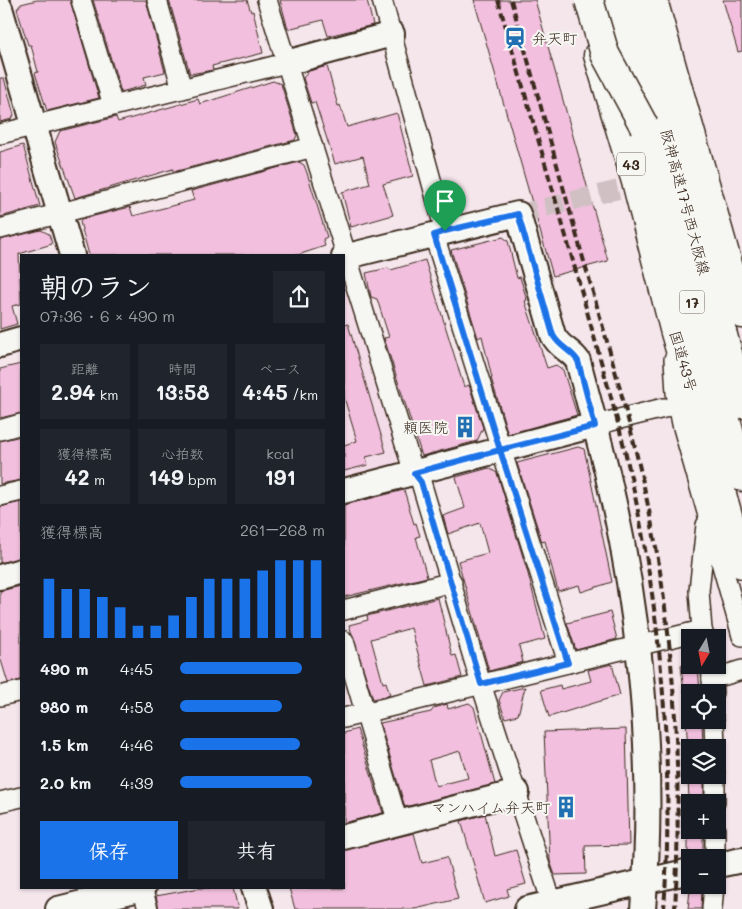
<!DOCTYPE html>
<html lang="ja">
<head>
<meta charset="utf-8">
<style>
	:root { --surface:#171b24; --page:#20242c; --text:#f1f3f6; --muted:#9ea1a6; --accent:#1a73e8 }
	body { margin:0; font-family:Mali,"Klee One",sans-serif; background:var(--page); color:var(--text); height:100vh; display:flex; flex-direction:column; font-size:19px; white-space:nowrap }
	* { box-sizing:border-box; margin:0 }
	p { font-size:16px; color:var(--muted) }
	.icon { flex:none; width:28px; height:28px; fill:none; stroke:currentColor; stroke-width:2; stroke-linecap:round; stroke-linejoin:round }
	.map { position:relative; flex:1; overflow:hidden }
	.drawer { position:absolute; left:20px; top:254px; width:325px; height:635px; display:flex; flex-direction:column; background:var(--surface); border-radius:0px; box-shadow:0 1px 4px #0004 }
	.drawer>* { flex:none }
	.needle { width:32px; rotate:190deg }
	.tools { position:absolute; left:681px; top:629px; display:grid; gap:10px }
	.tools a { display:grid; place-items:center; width:45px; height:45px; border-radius:0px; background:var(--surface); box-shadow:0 1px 4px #0004; font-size:25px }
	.pin { position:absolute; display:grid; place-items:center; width:42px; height:42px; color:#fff; margin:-51px -21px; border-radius:50% 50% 50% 0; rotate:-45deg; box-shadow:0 0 5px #0007 }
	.pin .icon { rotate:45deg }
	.round { display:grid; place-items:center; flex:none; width:52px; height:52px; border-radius:0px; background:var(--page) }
	.overview { display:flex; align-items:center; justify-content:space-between; height:85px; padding:0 20px }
	h1 { font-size:28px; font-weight:700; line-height:38px }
	.figures { display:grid; grid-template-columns:repeat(3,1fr); gap:8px; height:85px; padding:5px 20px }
	.figures div { display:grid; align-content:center; border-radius:0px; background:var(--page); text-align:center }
	.figures b { font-size:21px; font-weight:700 }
	.figures small { font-size:14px; font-weight:400 }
	.figures p { font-size:14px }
	.chart { height:140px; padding:10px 20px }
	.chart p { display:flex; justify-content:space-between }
	.chart svg { width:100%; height:90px; margin-top:5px; stroke:var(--accent); stroke-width:6 }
	.primary-button { display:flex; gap:10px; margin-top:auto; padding:10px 20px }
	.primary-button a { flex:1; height:58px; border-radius:0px; background:var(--accent); color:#fff; font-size:20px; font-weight:700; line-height:58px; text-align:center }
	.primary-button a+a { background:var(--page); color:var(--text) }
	ul { padding:0 20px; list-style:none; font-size:16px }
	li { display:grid; grid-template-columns:80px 60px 1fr; align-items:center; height:38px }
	li i { height:12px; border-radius:6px; background:var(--accent) }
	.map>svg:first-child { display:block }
	.built { fill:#f4dbe8 }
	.building { fill:#f2c0de; stroke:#3b2a1e; fill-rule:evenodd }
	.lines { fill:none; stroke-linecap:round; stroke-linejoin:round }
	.minor-tunnel { stroke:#d0c0c3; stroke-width:19; stroke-dasharray:19 9; stroke-linecap:butt }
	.minor-casing { stroke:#3b2a1e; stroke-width:22 }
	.tertiary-casing { stroke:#3b2a1e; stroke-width:28 }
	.trunk-casing { stroke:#3b2a1e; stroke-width:31 }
	.motorway-casing { stroke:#3b2a1e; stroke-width:31 }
	.minor { stroke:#f6f6f2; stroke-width:19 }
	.tertiary { stroke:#f6f6f2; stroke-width:24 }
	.trunk { stroke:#f6f6f2; stroke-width:28 }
	.motorway { stroke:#f6f6f2; stroke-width:28 }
	.rail { stroke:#3b2a1e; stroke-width:4; stroke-dasharray:8 4; stroke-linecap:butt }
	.motorway-bridge-casing { stroke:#3b2a1e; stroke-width:31; stroke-linecap:butt }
	.motorway-bridge { stroke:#f6f6f2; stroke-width:28 }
	.route-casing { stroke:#fff; stroke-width:10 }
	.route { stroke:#1a73e8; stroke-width:6 }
	.labels { text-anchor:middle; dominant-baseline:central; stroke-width:4; stroke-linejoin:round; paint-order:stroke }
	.shield { fill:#f6f6f2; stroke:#73675e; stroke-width:1 }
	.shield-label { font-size:14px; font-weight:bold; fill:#3b2a1e }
	.poi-label { font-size:15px; fill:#3b2a1e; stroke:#f6f6f2; text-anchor:end }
	.street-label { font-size:15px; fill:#3b2a1e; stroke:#f6f6f2 }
</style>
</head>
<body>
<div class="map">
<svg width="742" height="909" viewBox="0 0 742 909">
	<rect width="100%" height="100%" fill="#f5e6ec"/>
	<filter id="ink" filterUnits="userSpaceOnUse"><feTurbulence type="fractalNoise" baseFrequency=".02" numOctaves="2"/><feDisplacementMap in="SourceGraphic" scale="10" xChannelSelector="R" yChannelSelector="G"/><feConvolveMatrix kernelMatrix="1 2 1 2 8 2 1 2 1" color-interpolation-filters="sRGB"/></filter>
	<g filter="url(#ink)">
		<!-- built -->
		<path class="built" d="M344,285L398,459L393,467L344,480Z"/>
		<!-- building -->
		<g class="building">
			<path d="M37,0H70L99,98L47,111L35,73L38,72L31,45H28L17,9L21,4Z"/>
			<path d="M93,0H146L165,72L144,77L146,85L121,92Z"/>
			<path d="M169,0H247L251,12L253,11L263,53L212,66L213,70L190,74Z"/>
			<path d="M280,0H367L373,25L328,36L323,20L288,29Z"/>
			<path d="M474,0H535L608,261L553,276Z"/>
			<path d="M723,0H742V51L738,52Z"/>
			<path d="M327,66L338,106L340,105L347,127L397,113L413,176L383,184L393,215L351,227L342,192L370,184L363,156L335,164L315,102L311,103L303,78L309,71Z"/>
			<path d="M0,78H4L14,115L12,119L0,122Z"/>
			<path d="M273,81L281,84L297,135L295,140L173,172V169L75,198L55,142L60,131L116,117L118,122L198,99L200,104Z"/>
			<path d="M23,145L40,206L0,217V152Z"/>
			<path d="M299,162L304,165L307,173L327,237L323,239L325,246L298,255H89L80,222L82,219L130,207L133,216L194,200L191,191Z"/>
			<path d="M41,230L49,234L52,244L19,254L21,304L12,306L17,324L0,329V240Z"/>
			<path d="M503,237L508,241L517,278L520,277L527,300L525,301L547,368L556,365L563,370L577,415L508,434L491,378H492L482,336L478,338L451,250Z"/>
			<path d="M425,260L464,387L469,385L483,428L477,441L422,456L384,338L389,337L377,299L371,297L366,273L388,268L391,270Z"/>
			<path d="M348,324L386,452L366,457L368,465L344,471V445L357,441L344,397V325Z"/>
			<path d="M21,364V413L0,418V369Z"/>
			<path d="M21,436V480L0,484V441Z"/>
			<path d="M578,447L584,449L587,462L612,582L581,592L579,585L558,591L545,541L542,542L517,463Z"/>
			<path d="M489,468L497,473L527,570L545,639L519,646L523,662L489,671L458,561L488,553L480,523L448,534L443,516L465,508L456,477Z"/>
			<path d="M404,490L414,524L416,523L420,536L416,537L427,577L344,597V505Z"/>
			<path d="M21,502V558L0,563V507Z"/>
			<path d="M21,586V680L8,683L0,657V591Z"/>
			<path d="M438,598L452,656L456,655L462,677L427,686L411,628L371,639L383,683L386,682L390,695L373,699L349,625L368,620L367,616Z"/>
			<path d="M610,612L617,639L576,650L567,623Z"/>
			<path d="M612,664L620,695L549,717L541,690L560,685L561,689L591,681L588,670Z"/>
			<path d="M681,665H698L700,692H684Z"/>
			<path d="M525,687L518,715L505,718L499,700L503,692Z"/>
			<path d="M469,703L474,707L495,784L405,807L380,723L431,712L434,708L447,704L448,709ZM460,751L468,778L436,786L429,760Z"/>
			<path d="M686,721H702L703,748H688Z"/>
			<path d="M357,729L383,813L344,823V733Z"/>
			<path d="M626,729L629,845L585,846L586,874L555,875L550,861L544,732Z"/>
			<path d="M688,775H704V802H689Z"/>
			<path d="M485,814L495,856L516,850L526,884L507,889L509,896L485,903L461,821Z"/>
			<rect x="688" y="830" width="15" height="27"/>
			<path d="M414,833L422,863L447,857L458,899L415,909H295L289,888H344V850Z"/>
			<path d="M200,888H233L238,909H159L156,896Z"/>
			<path d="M690,890L702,892L701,909H688Z"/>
		</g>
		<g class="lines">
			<!-- minor-tunnel -->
			<path class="minor-tunnel" d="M518,214L637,185"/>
			<!-- minor casing -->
			<g class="minor-casing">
				<g id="minor">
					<path d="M81,0L113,105"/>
					<path d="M157,0L182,89"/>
					<path d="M267,0L414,473L421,482L481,684L552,903"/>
					<path d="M382,0L445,231"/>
					<path d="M0,134L286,63"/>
					<path d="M0,229L313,147"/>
					<path d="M434,235L568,663"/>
					<path d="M674,359L676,393L682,424L742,636"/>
					<path d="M595,425L664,408"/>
					<path d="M0,430L21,424"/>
					<path d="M0,496L21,491"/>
					<path d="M344,610L452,582"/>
					<path d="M702,630L699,591L706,525"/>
					<path d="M344,641L398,823"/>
					<path d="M711,665L713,692"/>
					<path d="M712,679L742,670"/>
					<path d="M0,696L21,691"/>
					<path d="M344,718L702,630L705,638"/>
					<path d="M714,720L715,748"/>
					<path d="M0,802L21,797"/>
					<path d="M715,802V775"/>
					<path d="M715,858V830"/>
					<path d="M142,888L148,909"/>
					<path d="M712,909L714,885"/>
				</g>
			</g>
			<!-- tertiary casing -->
			<g class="tertiary-casing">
				<g id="tertiary">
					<path d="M0,8L72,255"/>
					<path d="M286,63L392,34"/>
					<path d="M344,257L518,214L553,335C559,348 571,350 578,361L595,425L344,491"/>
					<path d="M0,345L21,339"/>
					<path d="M595,425C637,579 657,750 643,909"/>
					<path d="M0,577L21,571"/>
					<path d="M344,837L517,792"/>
					<path d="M718,865L742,860"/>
					<path d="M254,888L261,909"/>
					<path d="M58,909L143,888"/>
					<path d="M527,909L690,871"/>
				</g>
			</g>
			<!-- trunk casing -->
			<g class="trunk-casing">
				<g id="trunk">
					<path d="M653,0L742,314"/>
					<path d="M598,55L637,185L674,329L742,564"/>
				</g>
			</g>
			<!-- motorway casing -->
			<g class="motorway-casing">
				<g id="motorway">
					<path d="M607,0L742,477"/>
					<path d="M630,0L742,404"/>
				</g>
			</g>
			<!-- minor -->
			<use href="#minor" class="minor"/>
			<!-- tertiary -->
			<use href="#tertiary" class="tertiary"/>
			<!-- trunk -->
			<use href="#trunk" class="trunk"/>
			<!-- motorway -->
			<use href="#motorway" class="motorway"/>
			<!-- rail -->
			<g class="rail">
				<path d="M498,0C528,105 559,210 588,315C603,370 620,425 632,482C662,621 674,766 664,909"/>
				<path d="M511,0C536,88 560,177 585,265C615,368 645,472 661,578C677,688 681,799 675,909"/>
			</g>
			<!-- motorway-bridge casing -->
			<g class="motorway-bridge-casing">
				<path id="motorway-bridge" d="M589,0L605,54L644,126"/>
			</g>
			<!-- motorway-bridge -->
			<use href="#motorway-bridge" class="motorway-bridge"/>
		</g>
	</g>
	<g class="lines" filter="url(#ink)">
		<!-- route casing -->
		<g class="route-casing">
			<path id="route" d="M445,231L434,235L500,450L414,473L421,482L481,684L568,663L500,450L595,426L578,361C571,350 559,347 553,335L518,214L445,231"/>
		</g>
		<!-- route -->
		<use href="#route" class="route"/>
	</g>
	<!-- icons -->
	<defs>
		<g id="station-bare" transform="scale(1.725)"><path d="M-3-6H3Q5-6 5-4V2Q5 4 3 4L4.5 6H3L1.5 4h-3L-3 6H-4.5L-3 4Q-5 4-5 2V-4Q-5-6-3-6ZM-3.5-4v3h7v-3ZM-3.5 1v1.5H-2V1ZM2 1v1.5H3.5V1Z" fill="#1f6fb2" stroke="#f6f6f2" stroke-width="2.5" paint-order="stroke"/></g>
		<g id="building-bare" transform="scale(1.725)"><path d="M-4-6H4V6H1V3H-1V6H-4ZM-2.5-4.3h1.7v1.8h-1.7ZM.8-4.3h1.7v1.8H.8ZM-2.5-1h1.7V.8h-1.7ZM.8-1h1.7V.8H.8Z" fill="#1f6fb2" stroke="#f6f6f2" stroke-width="2.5" paint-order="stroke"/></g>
	</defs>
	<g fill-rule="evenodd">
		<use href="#station-bare" x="515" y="38"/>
		<use href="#building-bare" x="465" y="427"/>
		<use href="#building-bare" x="566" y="807"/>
	</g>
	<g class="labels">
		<!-- shield labels -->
		<g class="shield">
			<rect x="617" y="152.5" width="28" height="23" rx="4"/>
			<rect x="679.5" y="290.5" width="25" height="23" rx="4"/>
		</g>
		<g class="shield-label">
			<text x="631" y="164">43</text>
			<text x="692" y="302">17</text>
		</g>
		<!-- poi labels -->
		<g class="poi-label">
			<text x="532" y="38" text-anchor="start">弁天町</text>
			<text x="448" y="427">頼医院</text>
			<text x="550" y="807">マンハイム弁天町</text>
		</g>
		<!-- street labels -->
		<g class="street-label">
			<text transform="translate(686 202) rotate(75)">阪神高速17号西大阪線</text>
			<text transform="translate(684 361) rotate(74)">国道43号</text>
		</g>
	</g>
</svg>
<div class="tools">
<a><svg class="needle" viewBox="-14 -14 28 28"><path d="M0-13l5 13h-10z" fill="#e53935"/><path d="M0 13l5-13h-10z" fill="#9ea1a6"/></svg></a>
<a><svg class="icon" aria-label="locate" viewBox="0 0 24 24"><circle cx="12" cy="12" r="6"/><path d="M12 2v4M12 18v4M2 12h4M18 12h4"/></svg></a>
<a><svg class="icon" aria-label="layers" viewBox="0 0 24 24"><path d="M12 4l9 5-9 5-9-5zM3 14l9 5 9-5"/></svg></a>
<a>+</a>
<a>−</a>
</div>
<div class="pin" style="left:445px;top:231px;background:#1e9e55"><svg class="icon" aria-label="arrive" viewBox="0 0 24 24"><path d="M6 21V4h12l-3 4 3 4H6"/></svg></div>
<section class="drawer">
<div class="overview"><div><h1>朝のラン</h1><p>07:36 · 6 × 490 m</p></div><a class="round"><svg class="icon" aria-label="share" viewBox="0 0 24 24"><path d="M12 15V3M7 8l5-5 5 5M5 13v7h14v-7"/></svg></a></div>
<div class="figures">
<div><p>距離</p><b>2.94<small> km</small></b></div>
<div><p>時間</p><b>13:58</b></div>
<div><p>ペース</p><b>4:45<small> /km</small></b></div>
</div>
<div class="figures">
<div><p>獲得標高</p><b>42<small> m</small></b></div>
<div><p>心拍数</p><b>149<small> bpm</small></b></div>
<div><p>kcal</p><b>191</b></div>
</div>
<div class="chart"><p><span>獲得標高</span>261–268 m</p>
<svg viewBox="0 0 160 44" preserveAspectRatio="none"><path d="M5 44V15M15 44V20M25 44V20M35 44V24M45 44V29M55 44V38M65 44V38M75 44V33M85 44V24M95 44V15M105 44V15M115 44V15M125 44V11M135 44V6M145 44V6M155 44V6"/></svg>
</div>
<ul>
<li><b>490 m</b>4:45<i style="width:84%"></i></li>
<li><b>980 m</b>4:58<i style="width:70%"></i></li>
<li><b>1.5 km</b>4:46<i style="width:83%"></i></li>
<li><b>2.0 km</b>4:39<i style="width:91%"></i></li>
</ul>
<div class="primary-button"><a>保存</a><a>共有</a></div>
</section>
</div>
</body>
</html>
